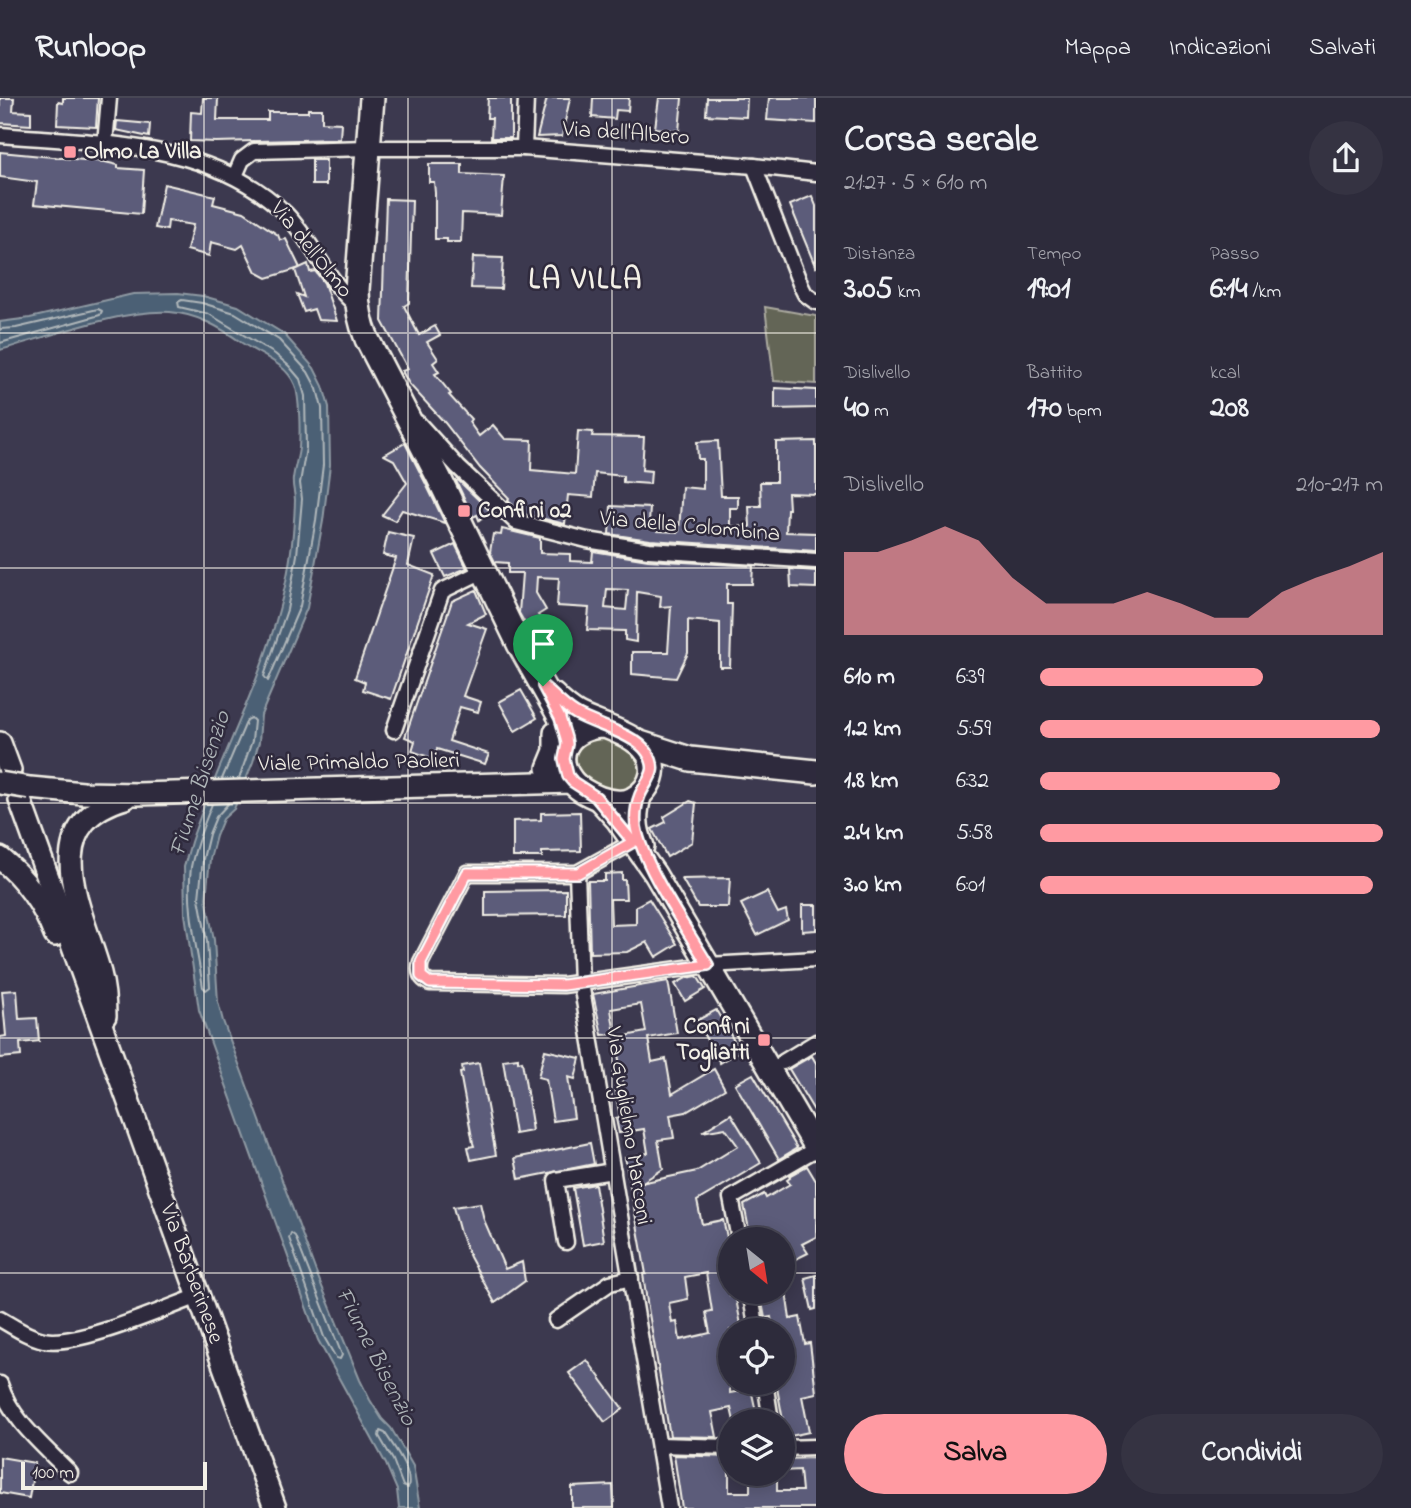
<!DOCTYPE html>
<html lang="it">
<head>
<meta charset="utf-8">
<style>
	:root { --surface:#2d2b3b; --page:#353342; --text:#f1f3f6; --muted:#a7a7af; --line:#484755; --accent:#ff9aa2 }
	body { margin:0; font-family:"Indie Flower",sans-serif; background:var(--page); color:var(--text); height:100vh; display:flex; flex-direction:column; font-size:26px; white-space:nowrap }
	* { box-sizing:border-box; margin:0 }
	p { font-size:23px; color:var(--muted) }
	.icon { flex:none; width:38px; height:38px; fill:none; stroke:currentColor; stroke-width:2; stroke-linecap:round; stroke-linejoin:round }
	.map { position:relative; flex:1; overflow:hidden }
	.details { display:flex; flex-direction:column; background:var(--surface); width:595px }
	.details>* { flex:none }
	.needle { width:46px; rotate:150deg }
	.buttons { position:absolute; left:718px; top:1129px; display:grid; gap:14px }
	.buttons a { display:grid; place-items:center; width:77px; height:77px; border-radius:50%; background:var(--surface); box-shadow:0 4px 18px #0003,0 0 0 2px var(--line); font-size:35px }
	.scale { position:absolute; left:21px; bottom:18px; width:186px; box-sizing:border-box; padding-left:7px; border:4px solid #f4f1e8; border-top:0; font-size:19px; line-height:24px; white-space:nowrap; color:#f4f1e8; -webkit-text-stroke:5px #2f2a3d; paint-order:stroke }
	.pin { position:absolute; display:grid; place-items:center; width:60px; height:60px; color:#fff; margin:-72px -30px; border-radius:50% 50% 50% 0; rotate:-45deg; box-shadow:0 0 7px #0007 }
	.pin .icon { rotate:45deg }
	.round { display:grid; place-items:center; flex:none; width:74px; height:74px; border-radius:37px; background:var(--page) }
	.head { display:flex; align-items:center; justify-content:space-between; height:119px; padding:0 28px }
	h1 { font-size:38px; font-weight:800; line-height:52px }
	.stats { display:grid; grid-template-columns:repeat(3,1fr); gap:10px; height:119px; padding:7px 28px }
	.stats div { display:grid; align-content:center }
	.stats b { font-size:30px; font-weight:800 }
	.stats small { font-size:19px; font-weight:400 }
	.stats p { font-size:19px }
	.chart { height:196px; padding:14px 28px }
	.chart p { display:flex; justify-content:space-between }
	.chart svg { width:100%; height:126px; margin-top:7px; fill:var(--accent); opacity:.7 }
	.primary-button { display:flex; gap:14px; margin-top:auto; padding:14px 28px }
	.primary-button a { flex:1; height:80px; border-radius:42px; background:var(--accent); color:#111; font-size:28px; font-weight:800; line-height:80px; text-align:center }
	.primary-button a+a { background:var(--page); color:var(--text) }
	ul { padding:0 28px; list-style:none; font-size:23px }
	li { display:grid; grid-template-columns:112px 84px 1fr; align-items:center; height:52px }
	li i { height:18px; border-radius:9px; background:var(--accent) }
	header { display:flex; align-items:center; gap:42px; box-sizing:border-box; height:98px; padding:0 35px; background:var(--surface); border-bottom:2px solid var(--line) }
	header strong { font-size:33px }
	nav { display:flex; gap:38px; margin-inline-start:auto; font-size:24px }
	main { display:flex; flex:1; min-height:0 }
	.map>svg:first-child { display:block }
	.green { fill:#646557; stroke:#acaba0; stroke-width:2 }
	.water { fill:#4b6075; stroke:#8f9aa3; stroke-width:2 }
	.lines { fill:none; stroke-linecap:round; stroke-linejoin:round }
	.shore { stroke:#b0b7ba; stroke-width:2 }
	.building { fill:#5b5c7a; stroke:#f4f1e8; stroke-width:2; fill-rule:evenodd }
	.street-casing { stroke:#f4f1e8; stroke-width:19 }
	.secondary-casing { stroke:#f4f1e8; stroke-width:26 }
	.primary-casing { stroke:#f4f1e8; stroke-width:28 }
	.street { stroke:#2f2a3d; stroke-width:14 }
	.secondary { stroke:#2f2a3d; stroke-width:21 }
	.primary { stroke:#2f2a3d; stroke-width:23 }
	.secondary-bridge-casing { stroke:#f4f1e8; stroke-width:26; stroke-linecap:butt }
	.secondary-bridge { stroke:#2f2a3d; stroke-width:21 }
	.route-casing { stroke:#fff; stroke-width:14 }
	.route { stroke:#ff9aa2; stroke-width:9 }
	.grid { fill:none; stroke:#f4f1e8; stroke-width:2; stroke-opacity:0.55 }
	.poi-dot { fill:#ff9aa2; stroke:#2f2a3d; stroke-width:2.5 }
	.labels { text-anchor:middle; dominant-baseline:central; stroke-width:5; stroke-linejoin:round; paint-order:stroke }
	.street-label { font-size:23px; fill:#f4f1e8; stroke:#2f2a3d }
	.poi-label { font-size:23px; font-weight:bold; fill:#f4f1e8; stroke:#2f2a3d; text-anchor:start }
	.water-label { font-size:24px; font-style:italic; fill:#b0b7ba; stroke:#2f2a3d }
	.district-label { font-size:30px; font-weight:bold; letter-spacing:2px; fill:#f4f1e8; stroke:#2f2a3d }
</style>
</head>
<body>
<header>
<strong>Runloop</strong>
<nav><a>Mappa</a><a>Indicazioni</a><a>Salvati</a></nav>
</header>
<main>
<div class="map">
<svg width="816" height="1410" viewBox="0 0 816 1410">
	<rect width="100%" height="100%" fill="#3c394f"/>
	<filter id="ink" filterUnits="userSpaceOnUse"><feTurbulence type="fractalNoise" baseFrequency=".0143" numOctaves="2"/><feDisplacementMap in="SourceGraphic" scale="14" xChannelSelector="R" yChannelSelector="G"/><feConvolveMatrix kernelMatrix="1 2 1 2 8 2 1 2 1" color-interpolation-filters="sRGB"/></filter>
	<g filter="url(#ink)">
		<!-- green -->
		<g class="green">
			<path d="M765,209L816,218V286L774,283Z"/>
			<path d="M597,636C609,641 623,645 633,652C647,661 642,689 626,693C612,696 590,682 580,674C569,654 581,646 597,636Z"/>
		</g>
		<!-- water -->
		<path class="water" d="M178,195L203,198L238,208L284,236L314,270L323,288L329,309L330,367L323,423L307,510L261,617L259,644L253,664L234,711L223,721L216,738L210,761L206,800L214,842L218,904L223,923L316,1174L360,1282L370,1302L382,1321L391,1330L413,1368L420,1410H399L397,1392L386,1366L318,1242L199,912L185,816L184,769L191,744C217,666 258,592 279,512C289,477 294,438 295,402C295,395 292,388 293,381C294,371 298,360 299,350C300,335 300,301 295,287C286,265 260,257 242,245C220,229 197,216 170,214C123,211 47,239 0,252V224L30,220L133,196Z"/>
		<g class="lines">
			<!-- shore -->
			<g class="shore">
				<path d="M182,202L202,205L235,215L279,242L308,274L317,291L322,310L323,367L316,422L300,508L268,583L264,578L287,512L297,457L302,401L300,385L306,350L305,298L300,281L289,268L275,256L209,216L179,209L178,204Z"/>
				<path d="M0,231L16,230L98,211L102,213L100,217L0,245"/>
				<path d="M222,681L247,622L251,620L254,623L252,643L239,681"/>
				<path d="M212,706C204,726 195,748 191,769C186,808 197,851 203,889L206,892L210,889L207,843L199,800L203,761L209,736L216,719L228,706"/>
				<path d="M291,1135L295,1138L342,1257L340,1261L336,1260L324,1239L289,1140Z"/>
				<path d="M380,1333L385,1335C394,1349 413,1373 408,1390L403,1388L393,1362L379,1338Z"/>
			</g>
		</g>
		<!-- building -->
		<g class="building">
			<path d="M0,0H14L13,13L31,14V27L0,25Z"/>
			<path d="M63,0H98L96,29L57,27L58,4L63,5Z"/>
			<path d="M203,0H218L217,22H268V14H308V11H322V24L341,25L340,41L216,44L190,43L191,14L202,15Z"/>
			<path d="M488,0H511V40H491L492,20H487Z"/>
			<path d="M547,0H570L562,38L537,39Z"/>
			<path d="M593,0H629L628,13L616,12L615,21L592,19Z"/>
			<path d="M659,0H682L679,33L655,30Z"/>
			<path d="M707,0H747L746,19L706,17Z"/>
			<path d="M769,0H816V25L767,22Z"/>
			<path d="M117,23L150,26L149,39L116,32Z"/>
			<path d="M0,54L105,64L118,67V70L144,72L141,116L34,106L37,84L0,79Z"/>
			<rect x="312" y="62" width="14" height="25"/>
			<path d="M429,66H462V76L504,78L501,117L462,115L461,144H447V141H435V95L434,84H429Z"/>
			<path d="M164,86L215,98L213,106L244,114L278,137L280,142L286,141L300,170L267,180L256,174L243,147L237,151L211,144L209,158L187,152L193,127L168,123L167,132L155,130Z"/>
			<path d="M812,98L816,108V170L790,107Z"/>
			<path d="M386,101L412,102L409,205L404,208L419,237L435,228L440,237L427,244L438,261L433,265L439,274L435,276L451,296L449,297L471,321L469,324L479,338L493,327L505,341L532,342L531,372L575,376L578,333L593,334L592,338L644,339L642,372L651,373L650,386L623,384V378L595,375L593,399L568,397L565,426L524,416L508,403L509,400L480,370L445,325L409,286L402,273L408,271L382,223Z"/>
			<path d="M473,159L503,160L501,191L471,190Z"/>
			<path d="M308,166L310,174L315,173L324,185L337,223L318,222L314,211L304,214L297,196L304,199L295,172Z"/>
			<path d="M775,290L816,292V310L775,311Z"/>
			<path d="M718,343L721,398H738V410H730V428L750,429L749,408H761L760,384H776V344L816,343V396L788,395L789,411H787L786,434L816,435V453L650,442L609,436L611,408L650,410L649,425H659L658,433L679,434L682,389L703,391V361H698L697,344Z"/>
			<path d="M405,345L426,386L445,425L402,412L395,423L382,417L407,385L394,362L384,357Z"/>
			<path d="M458,382L490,413L479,422L477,417L473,419L456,383Z"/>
			<path d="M502,431L540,440V455L570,456V463L592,464L593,453L648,462L753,468L752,486H727V506H732L730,569H720V525L688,522V555L676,580L632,576V554H668L671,508L660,509L661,498L637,494L636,544L625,542V533L587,532L589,510L557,508L559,480L537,479L536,495L546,512L538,517L544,526L530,534L519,515L522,475H508V465L495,464L490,454L493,436L501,437ZM607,491L628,492L626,512L605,510Z"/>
			<path d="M388,434L414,440L408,467L434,477L391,601L363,592L365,584L355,580L396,460L383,457Z"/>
			<path d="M455,446L467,470L445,479L434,456Z"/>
			<path d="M790,471L816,473V490L791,489Z"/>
			<path d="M476,492L486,516L468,525L487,531L463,598L481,604L478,614L460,609L449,643L489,656L485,666L437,651L434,661L412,653L415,643L405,639L452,503Z"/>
			<path d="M521,592L537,620L515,633L499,604Z"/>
			<path d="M690,703L696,705L692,744L667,759L652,731L666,724L664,719Z"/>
			<path d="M580,714L581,753L542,754V759H513V723L541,722V715Z"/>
			<path d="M622,775V782H625L626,801H610L611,827L636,826V808L649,801L677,846L656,859L647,844L627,854L590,855L588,783H605V776Z"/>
			<path d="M730,780L728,809H698L682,781Z"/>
			<path d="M566,792V817L485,818V793Z"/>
			<path d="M767,794L778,815L786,812L788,822L757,837L741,806Z"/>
			<path d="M802,807H816V832L802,833Z"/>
			<path d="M697,878L705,891L685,903L675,886L686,880Z"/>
			<path d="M668,883L677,935L648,940L652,964L666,961L672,996L714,971L725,991L686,1014L670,1017L674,1040L658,1042L663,1071L641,1085L697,1073L738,1048L725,1030L702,1034L731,1016L761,1065L697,1103L702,1126L723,1122L730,1152V1197L735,1196L742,1232H730V1295L751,1291L758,1323H734L731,1310L712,1314L717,1339L670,1338L647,1204L643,1176H646L625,1059L648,1055L644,1031L619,1035L616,1021L620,1020L615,990L624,989L615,940L646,934L641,906L611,911L615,936L602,937L593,896ZM706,1175L712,1213L706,1214L710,1235L680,1242L677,1224L672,1225L669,1205L688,1201L685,1179Z"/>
			<path d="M17,892L19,921L37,920L39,943L20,945L21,958L0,960V939L6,938L2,893Z"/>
			<path d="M716,912L740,953L720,965L696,923Z"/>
			<path d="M545,952L580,960L575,981L568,979L574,1020L553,1023L546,981L538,979Z"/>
			<path d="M812,958L816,965V1016L789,971Z"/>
			<path d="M518,960V964L522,963L532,1026H531L532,1033L515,1036L503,962Z"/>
			<path d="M479,965L496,1057L471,1062L468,1049L474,1048L473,1045L460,975L463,974L462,968Z"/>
			<path d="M753,976L797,1050L779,1061L735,986Z"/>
			<path d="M590,1045L594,1066L519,1081L515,1060Z"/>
			<path d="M807,1068L816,1083V1139L802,1146L808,1155L782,1168V1141H751L744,1107L764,1096L766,1100L790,1086L787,1082L790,1080L789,1078Z"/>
			<path d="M595,1086L604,1143L583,1147L573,1090Z"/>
			<path d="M480,1105L484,1122L505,1171L522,1164L525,1183L495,1205L470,1159L460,1135L453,1109Z"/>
			<path d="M816,1177V1211L812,1212L805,1180Z"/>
			<path d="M760,1194H786L790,1221L800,1219L805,1246L810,1245L816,1295L802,1298L809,1334L786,1339L776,1284H782V1232H773L771,1219L765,1220Z"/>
			<path d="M587,1262L623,1311L605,1324L569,1275Z"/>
			<path d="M674,1357L729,1359V1394H750V1376H777V1393H802L800,1372L782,1373V1361L816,1360V1410H682Z"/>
			<path d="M0,1359L35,1365L29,1400L0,1395Z"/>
			<path d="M613,1387L614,1410H572V1389Z"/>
		</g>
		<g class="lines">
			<!-- street casing -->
			<g class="street-casing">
				<g id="street">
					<path d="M0,37C96,45 213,43 286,116C313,144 329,186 357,208"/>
					<path d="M105,46L109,0"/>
					<path d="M524,50L526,0"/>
					<path d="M754,68L801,188L805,196L816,204"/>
					<path d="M235,78L242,62L254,53L369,50H524L754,68L816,75"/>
					<path d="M418,325L458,369L516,424L587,442L649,452L816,463"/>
					<path d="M394,632L442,493L483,473"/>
					<path d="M633,744L577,775H467L421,864C418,874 421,881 430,885L563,887L708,867L816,861"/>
					<path d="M577,775L581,885L669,1410"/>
					<path d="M783,964L816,944"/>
					<path d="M739,1141L731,1100L816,1051"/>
					<path d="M566,1144L556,1082L613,1073"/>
					<path d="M750,1194L757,1232"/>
					<path d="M0,1221C14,1229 28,1239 44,1242C77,1249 163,1211 199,1198"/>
					<path d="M556,1222L610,1185L631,1180"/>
					<path d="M765,1284L771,1323"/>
					<path d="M0,1286C11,1322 44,1348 70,1375"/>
					<path d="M659,1347L730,1349"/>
					<path d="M782,1350L816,1349"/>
				</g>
			</g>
			<!-- secondary casing -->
			<g class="secondary-casing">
				<g id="secondary">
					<path d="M0,645L10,672"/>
					<path d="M548,670L555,653V635"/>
					<path d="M30,690L83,695L137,696L573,684"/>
					<path d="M641,695C635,716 635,729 643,748"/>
					<path d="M596,699L617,722L655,776L816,1050"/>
					<path d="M20,702L275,1410"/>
					<path d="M0,760C25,780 44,808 55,837"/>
					<path d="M105,918C105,904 104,890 100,875C83,813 33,727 125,700"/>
				</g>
			</g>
			<!-- primary casing -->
			<g class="primary-casing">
				<g id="primary">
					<path d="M372,0L357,192C357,209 360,224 367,241L439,380L519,546L560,619L567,646"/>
					<path d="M553,597C561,605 569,612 578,617C603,630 658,639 652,676C650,687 642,696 633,701C617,711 581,696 571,682C550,654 572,629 603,628"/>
					<path d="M637,644L690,661L816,674"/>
				</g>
			</g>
			<!-- street -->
			<use href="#street" class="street"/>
			<!-- secondary -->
			<use href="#secondary" class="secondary"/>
			<!-- primary -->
			<use href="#primary" class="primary"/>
			<!-- secondary-bridge casing -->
			<g class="secondary-bridge-casing">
				<path id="secondary-bridge" d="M0,685L30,690"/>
			</g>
			<!-- secondary-bridge -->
			<use href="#secondary-bridge" class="secondary-bridge"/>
		</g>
	</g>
	<g class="lines" filter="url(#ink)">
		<!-- route casing -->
		<g class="route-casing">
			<path id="route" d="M543,588C554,598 564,609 576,616C595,627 635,636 647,654C660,674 647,681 640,697C636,707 635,719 636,729C643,768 687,831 708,867L563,887L430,885L421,878V864L467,775H578L633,744L596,699L573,684L568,678L564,661L567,646L566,640L560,620Z"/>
		</g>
		<!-- route -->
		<use href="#route" class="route"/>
	</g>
	<!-- grid -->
	<path class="grid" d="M204,0V1410M408,0V1410M612,0V1410M0,235H816M0,470H816M0,705H816M0,940H816M0,1175H730M782,1175H816"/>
	<!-- markers -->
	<g class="poi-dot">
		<rect x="63" y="47" width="14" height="14" rx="3.5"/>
		<rect x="457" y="406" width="14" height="14" rx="3.5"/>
		<rect x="757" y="935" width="14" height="14" rx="3.5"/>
	</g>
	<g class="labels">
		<!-- street labels -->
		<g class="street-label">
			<text transform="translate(626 36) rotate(4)">Via dell'Albero</text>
			<text transform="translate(311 152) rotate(51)">Via dell'Olmo</text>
			<text transform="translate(690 429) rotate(5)">Via della Colombina</text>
			<text transform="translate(359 665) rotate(-1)">Viale Primaldo Paolieri</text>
			<text transform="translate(628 1028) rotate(81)">Via Guglielmo Marconi</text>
			<text transform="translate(191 1176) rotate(70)">Via Barberinese</text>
		</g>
		<!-- poi labels -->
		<g class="poi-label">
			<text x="84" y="54">Olmo La Villa</text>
			<text x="478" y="413">Confini 02</text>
			<text x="750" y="929" text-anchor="end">Confini<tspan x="750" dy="26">Togliatti</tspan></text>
		</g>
		<!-- water labels -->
		<g class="water-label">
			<text transform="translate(201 686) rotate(-72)">Fiume Bisenzio</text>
			<text transform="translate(375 1259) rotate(63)">Fiume Bisenzio</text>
		</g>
		<!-- district labels -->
		<g class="district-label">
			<text x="586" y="183">LA VILLA</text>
		</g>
	</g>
</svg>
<div class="buttons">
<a><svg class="needle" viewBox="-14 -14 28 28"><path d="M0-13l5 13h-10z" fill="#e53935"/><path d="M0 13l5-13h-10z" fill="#a7a7af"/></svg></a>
<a><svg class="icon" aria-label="locate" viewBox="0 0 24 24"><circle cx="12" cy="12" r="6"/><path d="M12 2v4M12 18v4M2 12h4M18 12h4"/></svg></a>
<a><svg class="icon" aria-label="layers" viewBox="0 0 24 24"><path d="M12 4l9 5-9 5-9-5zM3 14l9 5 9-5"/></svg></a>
</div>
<div class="scale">100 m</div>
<div class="pin" style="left:543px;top:588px;background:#1e9e55"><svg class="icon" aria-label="arrive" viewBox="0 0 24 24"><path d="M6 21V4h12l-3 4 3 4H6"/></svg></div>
</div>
<section class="details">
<div class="head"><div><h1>Corsa serale</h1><p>21:27 · 5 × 610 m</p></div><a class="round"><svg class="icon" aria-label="share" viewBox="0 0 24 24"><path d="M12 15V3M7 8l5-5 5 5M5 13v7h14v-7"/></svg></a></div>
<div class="stats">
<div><p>Distanza</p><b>3.05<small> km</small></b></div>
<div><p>Tempo</p><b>19:01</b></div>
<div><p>Passo</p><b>6:14<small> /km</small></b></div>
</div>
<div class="stats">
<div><p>Dislivello</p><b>40<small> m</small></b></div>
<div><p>Battito</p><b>170<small> bpm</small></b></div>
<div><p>kcal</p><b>208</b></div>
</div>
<div class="chart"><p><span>Dislivello</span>210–217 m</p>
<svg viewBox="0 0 160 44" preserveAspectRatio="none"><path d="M0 44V15L10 15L20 11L30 6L40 11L50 24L60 33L70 33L80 33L90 29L100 33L110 38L120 38L130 29L140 24L150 20L160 15V44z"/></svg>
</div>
<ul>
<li><b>610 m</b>6:39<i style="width:65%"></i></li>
<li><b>1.2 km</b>5:59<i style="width:99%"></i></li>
<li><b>1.8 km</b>6:32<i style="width:70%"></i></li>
<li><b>2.4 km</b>5:58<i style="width:100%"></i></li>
<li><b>3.0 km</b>6:01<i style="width:97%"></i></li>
</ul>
<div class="primary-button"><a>Salva</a><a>Condividi</a></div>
</section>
</main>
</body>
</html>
